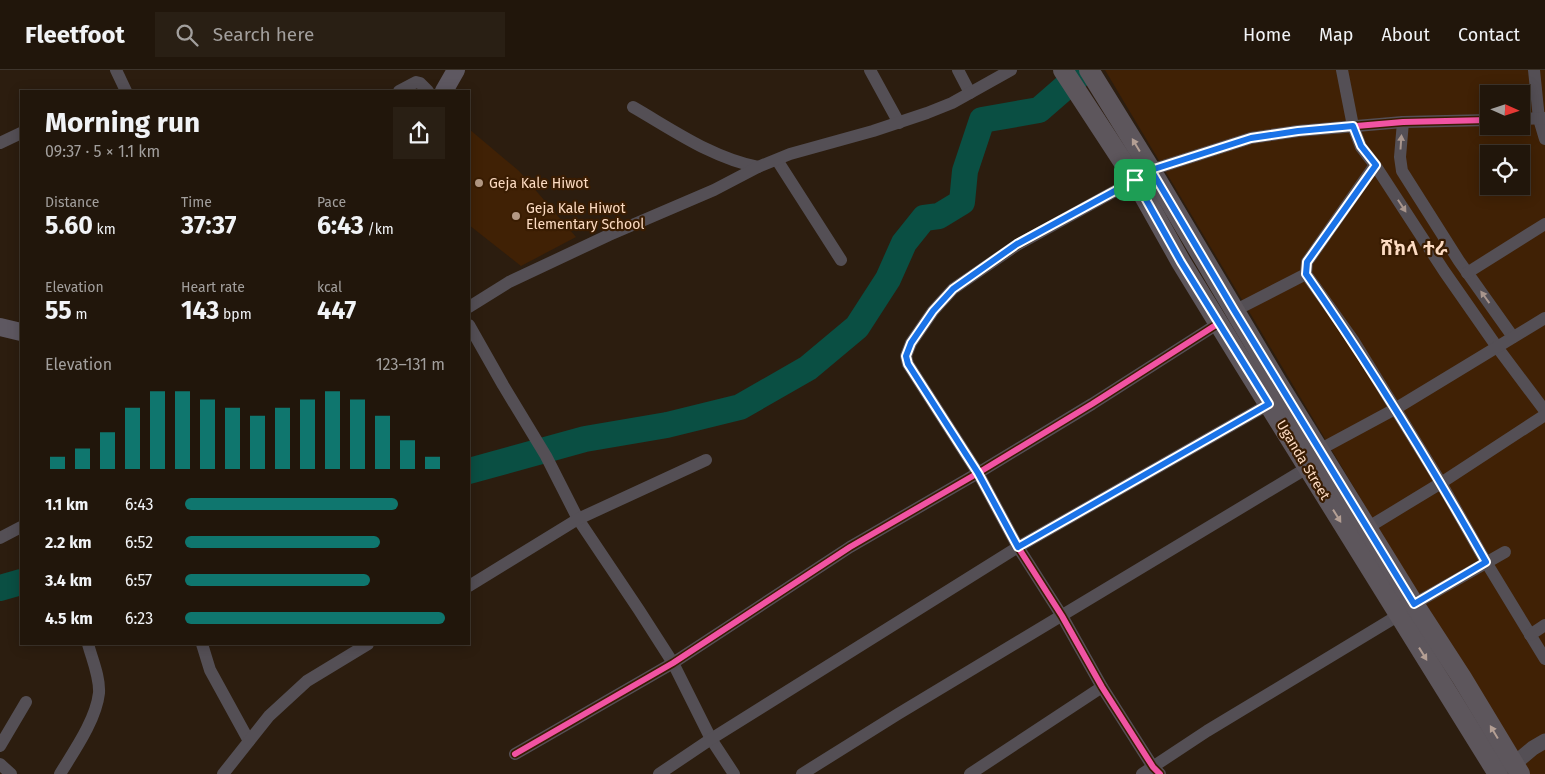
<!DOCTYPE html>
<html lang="en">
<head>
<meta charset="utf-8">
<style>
	:root { --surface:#21160b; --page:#291f14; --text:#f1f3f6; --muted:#a29f9d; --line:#3e352c; --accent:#0f766e }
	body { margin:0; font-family:"Fira Sans","Noto Sans Ethiopic",sans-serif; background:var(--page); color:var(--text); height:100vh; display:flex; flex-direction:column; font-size:19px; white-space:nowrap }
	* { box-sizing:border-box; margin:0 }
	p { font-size:16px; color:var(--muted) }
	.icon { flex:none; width:28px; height:28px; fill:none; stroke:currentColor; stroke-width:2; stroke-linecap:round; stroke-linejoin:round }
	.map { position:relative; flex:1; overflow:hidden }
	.panel { position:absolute; left:20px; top:20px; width:450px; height:555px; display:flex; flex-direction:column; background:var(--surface); border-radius:0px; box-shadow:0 2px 12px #0003,0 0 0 1px var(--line) }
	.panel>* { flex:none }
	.needle { width:32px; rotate:93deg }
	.buttons { position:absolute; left:1480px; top:15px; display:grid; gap:10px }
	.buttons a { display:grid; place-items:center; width:50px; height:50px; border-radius:0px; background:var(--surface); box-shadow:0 2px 12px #0003,0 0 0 1px var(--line); font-size:25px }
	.pin { position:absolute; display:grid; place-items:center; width:42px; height:42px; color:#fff; margin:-21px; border-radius:10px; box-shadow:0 2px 8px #0006 }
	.round { display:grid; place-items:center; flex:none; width:52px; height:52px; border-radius:0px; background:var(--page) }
	.overview { display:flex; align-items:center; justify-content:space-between; height:85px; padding:0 25px }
	h1 { font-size:28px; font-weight:700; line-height:38px }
	.metrics { display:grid; grid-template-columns:repeat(3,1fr); gap:8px; height:85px; padding:5px 25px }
	.metrics div { display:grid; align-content:center }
	.metrics b { font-size:25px; font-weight:700 }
	.metrics small { font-size:14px; font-weight:400 }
	.metrics p { font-size:14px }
	.chart { height:140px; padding:10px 25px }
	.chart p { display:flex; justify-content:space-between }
	.chart svg { width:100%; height:90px; margin-top:5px; stroke:var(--accent); stroke-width:6 }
	ul { padding:0 25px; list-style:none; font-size:16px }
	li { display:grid; grid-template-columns:80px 60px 1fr; align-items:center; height:38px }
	li i { height:12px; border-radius:6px; background:var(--accent) }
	header { display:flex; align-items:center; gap:30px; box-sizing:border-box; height:70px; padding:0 25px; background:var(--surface); border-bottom:1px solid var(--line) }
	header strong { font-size:24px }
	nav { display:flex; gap:28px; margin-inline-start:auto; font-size:18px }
	.search { width:350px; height:45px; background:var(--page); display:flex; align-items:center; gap:12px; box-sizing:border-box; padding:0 18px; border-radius:0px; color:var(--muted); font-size:19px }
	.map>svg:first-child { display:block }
	.built { fill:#402105; fill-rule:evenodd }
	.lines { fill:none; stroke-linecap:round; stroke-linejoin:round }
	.river { stroke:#0a4f43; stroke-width:26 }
	.minor { stroke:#544f55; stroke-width:12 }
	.tertiary { stroke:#544f55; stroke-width:15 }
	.secondary { stroke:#5e5861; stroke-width:18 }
	.primary { stroke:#5d565c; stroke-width:20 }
	.cycleway-casing { stroke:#391c02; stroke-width:9 }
	.cycleway { stroke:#f153a3; stroke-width:6 }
	.oneway { fill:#a8958c }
	.oneway2 { fill:#b49f94 }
	.route-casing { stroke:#fff; stroke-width:10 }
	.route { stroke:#1a73e8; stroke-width:6 }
	.poi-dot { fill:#b39883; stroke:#391c02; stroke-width:2 }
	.labels { text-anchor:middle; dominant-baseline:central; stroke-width:4.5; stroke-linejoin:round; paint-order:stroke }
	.poi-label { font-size:14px; fill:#fcdbc2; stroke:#391c02; text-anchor:start }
	.street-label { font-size:14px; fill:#fcdbc2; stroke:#391c02 }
	.district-label { font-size:19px; font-weight:bold; fill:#fcdbc2; stroke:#391c02 }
</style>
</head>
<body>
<header>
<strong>Fleetfoot</strong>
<div class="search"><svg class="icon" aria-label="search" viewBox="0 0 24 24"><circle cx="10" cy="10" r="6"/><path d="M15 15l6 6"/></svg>Search here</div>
<nav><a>Home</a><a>Map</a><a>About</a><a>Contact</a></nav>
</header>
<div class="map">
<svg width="1545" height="704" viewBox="0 0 1545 704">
	<rect width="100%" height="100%" fill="#2c1d0f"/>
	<!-- built -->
	<g class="built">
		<path d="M1105,0H1545V704H1525ZM1489,24H1521V56H1489ZM1489,84H1521V116H1489Z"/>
		<path d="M469,59L519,101L576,167L521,196L469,155Z"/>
	</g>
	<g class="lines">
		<!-- river -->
		<g class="river">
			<path d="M469,401L585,369L667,355L740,337L808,298L857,257L888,209L904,173L924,148L939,146L962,132L965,101L982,50L1039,40L1085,0"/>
			<path d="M0,518L21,512"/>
		</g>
		<!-- minor -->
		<g class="minor">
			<path d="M116,0L126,21"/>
			<path d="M870,0L899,53"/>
			<path d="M958,0L970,23"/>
			<path d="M1342,0L1353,56L1361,77L1375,95L1444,201L1497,277L1545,341"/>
			<path d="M1534,0L1539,49L1545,69"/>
			<path d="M399,21L416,12L420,13L428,21"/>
			<path d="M633,37C673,60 712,88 758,97"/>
			<path d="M1521,49L1545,48"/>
			<path d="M1403,52L1400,87L1402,101L1459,191L1513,267"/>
			<path d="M0,73L21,63"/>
			<path d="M777,90L841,190"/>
			<path d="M1375,95L1307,192L1306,204L1353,270L1441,413L1486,492L1545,589"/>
			<path d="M1151,100L1251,68L1298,61L1403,52L1489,50"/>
			<path d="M1135,110L1017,175L953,219L933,241L911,273L906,286L908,294L978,403L1018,477L1062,546L1102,617L1153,697L1160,704"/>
			<path d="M1467,203L1545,154"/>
			<path d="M469,237L509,212L609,165L714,120L758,97L790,84L873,61L927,43L952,33L1011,0"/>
			<path d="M1234,241L1306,204"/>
			<path d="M469,255L503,315L546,386L578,449L639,540L673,593L711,669L734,704"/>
			<path d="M1319,380L1395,339L1545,248"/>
			<path d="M1367,458L1441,413L1545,345"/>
			<path d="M0,468L21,457"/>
			<path d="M469,516L578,449L706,390"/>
			<path d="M1414,534L1505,482"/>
			<path d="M1530,565L1545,555"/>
			<path d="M202,574L210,600L249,671"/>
			<path d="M0,676L26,632"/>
			<path d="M515,684L673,593L850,477L978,403L1092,334L1219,253"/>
			<path d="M0,694L11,704"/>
			<path d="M60,704C74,681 96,650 99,623C100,607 92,589 88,574"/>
			<path d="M223,704L269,646L307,611L368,574"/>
			<path d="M659,704L711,669L1018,477L1269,334"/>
			<path d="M802,704L898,644L1307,398"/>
			<path d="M970,704L1102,617"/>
			<path d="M1142,704L1207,661L1399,545"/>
		</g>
		<!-- tertiary -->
		<path class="tertiary" d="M1514,694L1533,678L1545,671"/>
		<!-- secondary -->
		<g class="secondary">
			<path d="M444,21L456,0"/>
			<path d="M0,257L21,262"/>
		</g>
		<!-- primary -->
		<g class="primary">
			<path d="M1063,0L1135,110L1181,192L1238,285L1498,704"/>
			<path d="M1089,0L1151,100L1277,312L1414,534L1462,608L1520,704"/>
		</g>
		<!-- cycleway casing -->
		<g class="cycleway-casing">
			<g id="cycleway">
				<path d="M515,684L673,593L850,477L978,403L1092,334L1219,253"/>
				<path d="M1160,704L1153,697L1102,617L1062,546L1018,477L978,403L908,294L906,286L911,273L933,241L953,219L1017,175L1151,100L1251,68L1298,61L1403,52L1489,50"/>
			</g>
		</g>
		<!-- cycleway -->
		<use href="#cycleway" class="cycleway"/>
	</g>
	<!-- one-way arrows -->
	<defs><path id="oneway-solid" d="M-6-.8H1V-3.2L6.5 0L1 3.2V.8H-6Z" transform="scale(1.25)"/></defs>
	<g class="oneway">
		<use href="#oneway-solid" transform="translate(1401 72) rotate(-86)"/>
		<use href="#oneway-solid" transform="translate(1402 136) rotate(57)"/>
		<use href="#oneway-solid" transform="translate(1485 227) rotate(-126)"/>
	</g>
	<g class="oneway2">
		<use href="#oneway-solid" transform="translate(1136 75) rotate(-121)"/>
		<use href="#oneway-solid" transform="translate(1337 446) rotate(58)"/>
		<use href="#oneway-solid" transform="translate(1423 584) rotate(58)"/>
		<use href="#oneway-solid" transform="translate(1494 662) rotate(-121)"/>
	</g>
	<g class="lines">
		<!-- route casing -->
		<g class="route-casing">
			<path id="route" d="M1135,110L1017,174L953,219L933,241L911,273L906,286L908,294L978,403L1018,477L1269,334L1181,192L1135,110L1151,100L1234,240L1414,534L1486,492C1430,393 1371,297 1306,204L1307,192L1376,95L1361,76L1353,56L1298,61L1251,68L1151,100L1135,110"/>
		</g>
		<!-- route -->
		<use href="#route" class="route"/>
	</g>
	<!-- markers -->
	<g class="poi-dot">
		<circle cx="479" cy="113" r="5"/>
		<circle cx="516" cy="146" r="5"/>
	</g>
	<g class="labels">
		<!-- poi labels -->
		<g class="poi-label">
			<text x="489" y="113">Geja Kale Hiwot</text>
			<text x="526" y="138">Geja Kale Hiwot<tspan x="526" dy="16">Elementary School</tspan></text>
		</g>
		<!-- street labels -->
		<g class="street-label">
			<text transform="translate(1303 390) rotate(59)">Uganda Street</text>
		</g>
		<!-- district labels -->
		<g class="district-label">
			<text x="1414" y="178">ሸክላ ተራ</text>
		</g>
	</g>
</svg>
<div class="buttons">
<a><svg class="needle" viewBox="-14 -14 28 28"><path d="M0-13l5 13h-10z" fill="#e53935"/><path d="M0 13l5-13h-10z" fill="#a29f9d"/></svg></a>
<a><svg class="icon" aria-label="locate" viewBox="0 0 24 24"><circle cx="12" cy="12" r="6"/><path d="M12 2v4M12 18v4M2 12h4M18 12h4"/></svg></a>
</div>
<div class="pin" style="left:1135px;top:110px;background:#1e9e55"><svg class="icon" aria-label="arrive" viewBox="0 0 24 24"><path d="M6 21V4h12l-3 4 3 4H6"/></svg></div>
<section class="panel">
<div class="overview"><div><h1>Morning run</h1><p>09:37 · 5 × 1.1 km</p></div><a class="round"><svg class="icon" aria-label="share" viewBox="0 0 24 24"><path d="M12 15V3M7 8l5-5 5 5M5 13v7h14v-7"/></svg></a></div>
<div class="metrics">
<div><p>Distance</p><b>5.60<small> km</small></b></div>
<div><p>Time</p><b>37:37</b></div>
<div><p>Pace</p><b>6:43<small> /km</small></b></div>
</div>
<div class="metrics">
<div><p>Elevation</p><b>55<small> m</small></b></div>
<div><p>Heart rate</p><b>143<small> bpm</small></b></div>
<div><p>kcal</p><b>447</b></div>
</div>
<div class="chart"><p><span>Elevation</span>123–131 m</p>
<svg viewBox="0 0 160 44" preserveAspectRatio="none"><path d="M5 44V38M15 44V34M25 44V26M35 44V14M45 44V6M55 44V6M65 44V10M75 44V14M85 44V18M95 44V14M105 44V10M115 44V6M125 44V10M135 44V18M145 44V30M155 44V38"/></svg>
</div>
<ul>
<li><b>1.1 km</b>6:43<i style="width:82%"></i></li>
<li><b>2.2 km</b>6:52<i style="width:75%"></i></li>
<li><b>3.4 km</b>6:57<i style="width:71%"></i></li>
<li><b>4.5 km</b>6:23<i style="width:100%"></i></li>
</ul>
</section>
</div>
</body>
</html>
